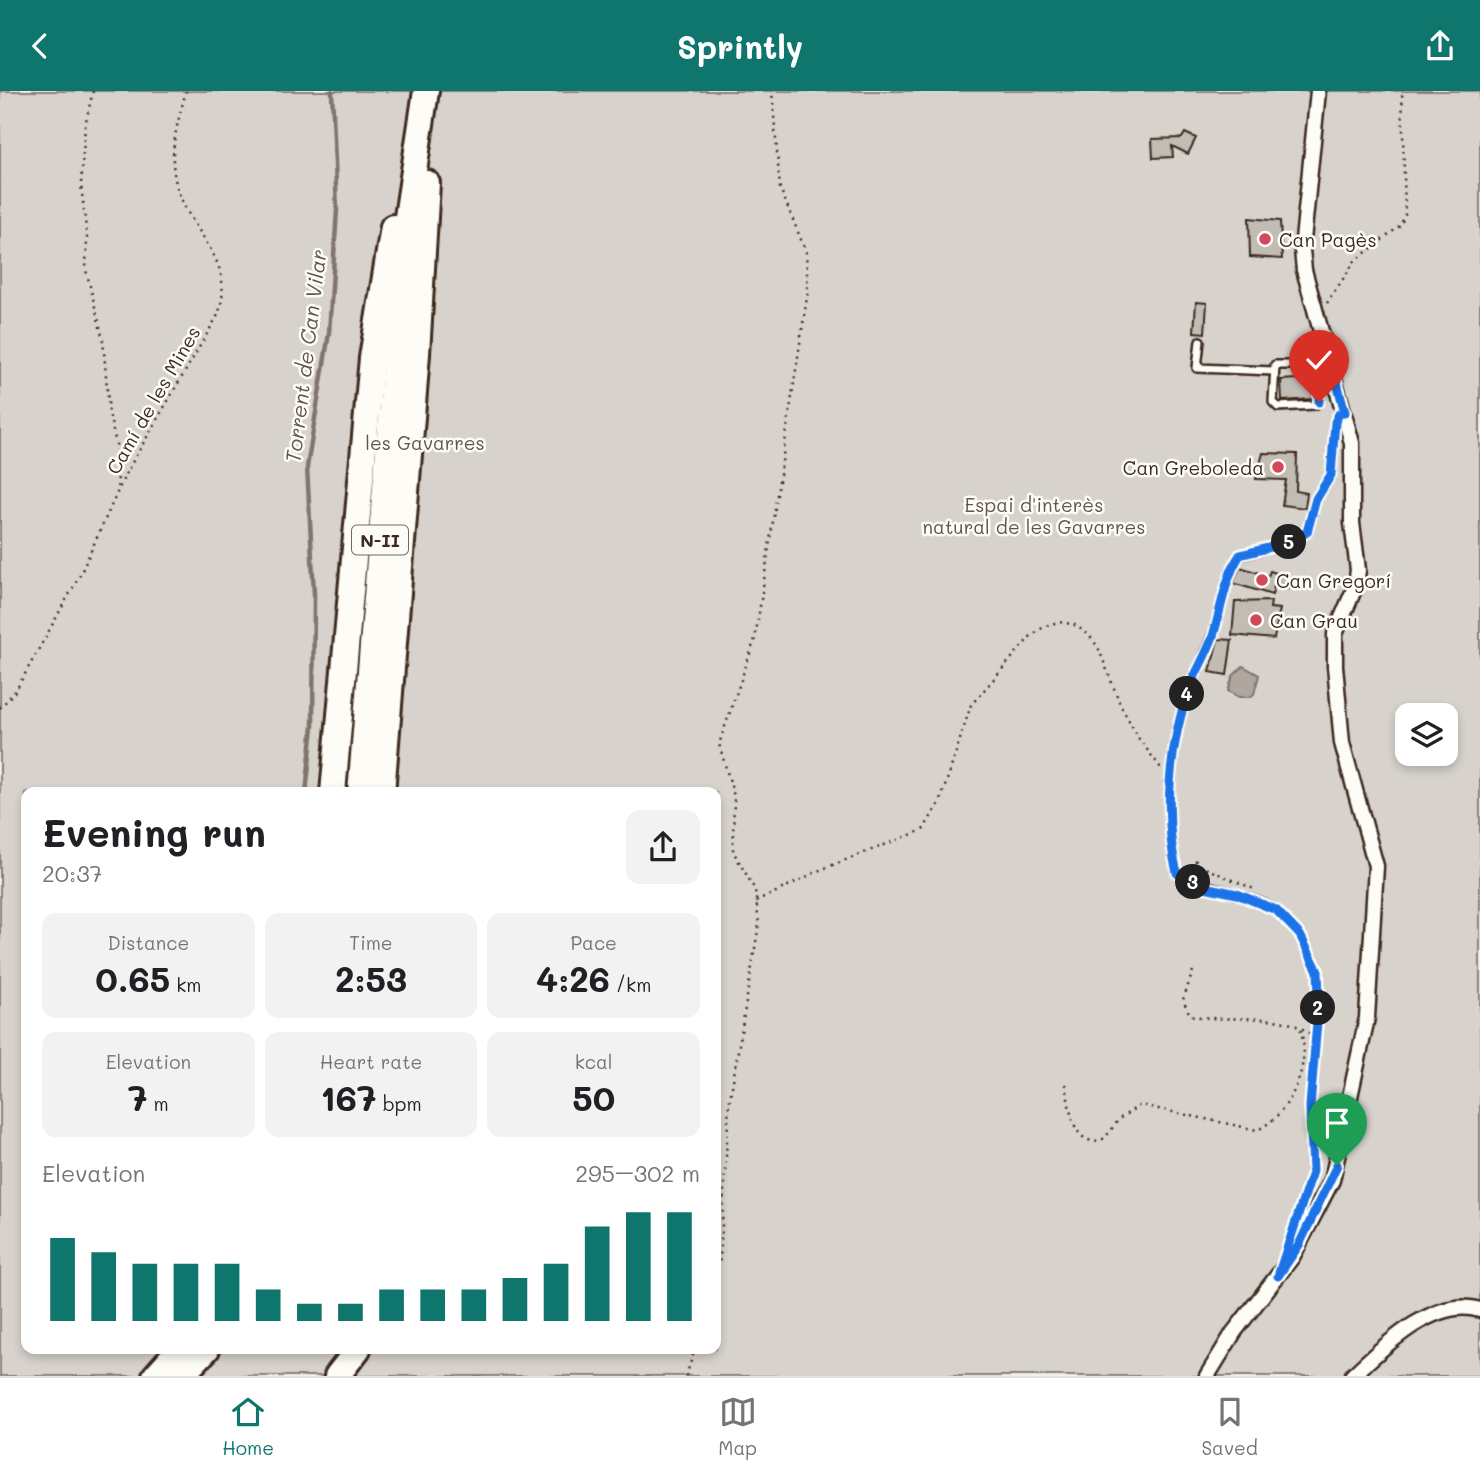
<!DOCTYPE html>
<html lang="en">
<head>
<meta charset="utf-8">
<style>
	:root { --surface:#fff; --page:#f2f2f2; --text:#202124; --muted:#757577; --line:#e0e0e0; --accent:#0f766e }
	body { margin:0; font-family:Mali,sans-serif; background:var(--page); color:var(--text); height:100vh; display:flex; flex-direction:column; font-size:26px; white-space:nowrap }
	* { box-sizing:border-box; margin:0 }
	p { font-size:23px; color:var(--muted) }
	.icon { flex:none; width:38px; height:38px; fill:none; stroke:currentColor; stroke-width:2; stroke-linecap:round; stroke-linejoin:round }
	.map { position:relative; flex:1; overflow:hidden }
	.details { position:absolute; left:21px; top:696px; width:700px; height:567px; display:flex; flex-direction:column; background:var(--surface); border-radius:14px; box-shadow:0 4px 10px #0003 }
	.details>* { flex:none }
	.fabs { position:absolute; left:1395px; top:612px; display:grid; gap:14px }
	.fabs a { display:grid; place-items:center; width:63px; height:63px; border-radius:14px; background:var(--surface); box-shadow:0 4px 10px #0003; font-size:35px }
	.pin { position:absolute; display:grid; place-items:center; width:60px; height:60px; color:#fff; margin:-72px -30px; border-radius:50% 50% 50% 0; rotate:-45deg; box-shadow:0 0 7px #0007 }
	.pin .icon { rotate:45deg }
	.km { position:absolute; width:35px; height:35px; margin:-18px; border-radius:50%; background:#222; color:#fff; font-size:19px; line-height:35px; text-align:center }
	.round { display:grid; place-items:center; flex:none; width:74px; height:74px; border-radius:14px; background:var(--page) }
	.head { display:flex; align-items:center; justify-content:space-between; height:119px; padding:0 21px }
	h1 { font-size:38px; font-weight:700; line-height:52px }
	.stats { display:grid; grid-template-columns:repeat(3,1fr); gap:10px; height:119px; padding:7px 21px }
	.stats div { display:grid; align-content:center; border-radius:14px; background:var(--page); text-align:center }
	.stats b { font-size:35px; font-weight:700 }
	.stats small { font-size:19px; font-weight:400 }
	.stats p { font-size:19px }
	.chart { height:196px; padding:14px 21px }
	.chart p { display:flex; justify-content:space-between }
	.chart svg { width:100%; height:126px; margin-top:7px; stroke:var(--accent); stroke-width:6 }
	header { display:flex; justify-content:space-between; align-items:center; height:91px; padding:0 21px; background:var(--accent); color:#fff; font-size:32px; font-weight:700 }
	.dock { display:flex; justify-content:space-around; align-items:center; height:98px; border-top:2px solid var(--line); background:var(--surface); font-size:19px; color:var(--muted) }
	.dock a { display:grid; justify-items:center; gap:4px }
	.dock .on { color:var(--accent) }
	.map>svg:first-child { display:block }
	.green { fill:#d7d2cc; stroke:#897e75; stroke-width:2; fill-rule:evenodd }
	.water { fill:#aea69f; stroke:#80746b; stroke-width:2 }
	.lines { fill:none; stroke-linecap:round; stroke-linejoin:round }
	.stream { stroke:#80746b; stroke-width:4.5 }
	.building { fill:#c1bcb4; stroke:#3b2a1e; stroke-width:2 }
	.service-casing { stroke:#3b2a1e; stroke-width:12 }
	.minor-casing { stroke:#3b2a1e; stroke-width:19 }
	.trunk-casing { stroke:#3b2a1e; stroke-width:30 }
	.path { stroke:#3b2a1e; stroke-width:2.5; stroke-dasharray:2 5; stroke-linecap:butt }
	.service { stroke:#fdfcf7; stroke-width:7 }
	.minor { stroke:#fdfcf7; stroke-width:14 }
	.trunk { stroke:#fdfcf7; stroke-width:24 }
	.route-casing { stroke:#fff; stroke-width:14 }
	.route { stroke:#1a73e8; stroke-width:9 }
	.poi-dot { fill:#d1495b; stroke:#fdfcf7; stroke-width:2.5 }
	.labels { text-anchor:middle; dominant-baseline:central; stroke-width:5; stroke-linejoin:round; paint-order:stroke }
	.shield { fill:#fdfcf7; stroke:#75695f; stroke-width:2 }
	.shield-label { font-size:18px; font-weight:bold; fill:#3b2a1e }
	.poi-label { font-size:19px; fill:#3b2a1e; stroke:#fdfcf7; text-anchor:start }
	.street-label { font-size:19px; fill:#3b2a1e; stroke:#fdfcf7 }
	.park-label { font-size:19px; fill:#62544a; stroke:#fdfcf7 }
	.water-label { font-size:21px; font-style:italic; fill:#63554b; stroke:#fdfcf7 }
</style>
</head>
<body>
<header><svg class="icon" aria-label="back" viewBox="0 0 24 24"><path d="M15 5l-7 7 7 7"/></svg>Sprintly<svg class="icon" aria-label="share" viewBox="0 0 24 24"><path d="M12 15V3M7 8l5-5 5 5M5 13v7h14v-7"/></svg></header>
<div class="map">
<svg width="1480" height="1285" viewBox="0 0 1480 1285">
	<rect width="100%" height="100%" fill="#f1efea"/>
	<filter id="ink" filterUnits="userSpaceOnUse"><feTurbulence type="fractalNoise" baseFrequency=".0143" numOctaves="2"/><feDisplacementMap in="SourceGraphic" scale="14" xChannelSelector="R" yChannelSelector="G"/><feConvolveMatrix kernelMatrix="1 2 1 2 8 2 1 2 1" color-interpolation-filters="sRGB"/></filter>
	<g filter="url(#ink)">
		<!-- green -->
		<path class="green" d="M0,0H1480V1285H0ZM1407,625H1446V663H1407ZM26,702H716V1258H26Z"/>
		<!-- water -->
		<path class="water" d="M1243,575L1259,584L1254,603L1250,606H1239L1228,600L1233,585Z"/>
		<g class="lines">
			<!-- stream -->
			<path class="stream" d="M306,702L313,635L314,503L307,376L329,242L337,119L332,0"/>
		</g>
		<!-- building -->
		<g class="building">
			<path d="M1185,42L1196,47L1188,63L1172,55L1173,66L1153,67L1152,48L1182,47Z"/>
			<path d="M1249,127L1280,130L1282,168L1250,166Z"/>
			<path d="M1196,211L1207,212L1205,242L1194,241Z"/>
			<path d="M1312,287L1313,308L1282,310L1281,289Z"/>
			<path d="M1263,362L1297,363L1296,400L1307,402L1305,417L1282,414L1286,389L1256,388Z"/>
			<path d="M1240,476L1268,485L1270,480L1292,487L1289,498L1274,495L1272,504L1233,492Z"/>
			<path d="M1271,510L1270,517L1280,518L1274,548L1232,544L1235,511Z"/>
			<path d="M1218,548L1232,549L1227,584L1210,581Z"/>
		</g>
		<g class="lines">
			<!-- service casing -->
			<g class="service-casing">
				<g id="service">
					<path d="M1200,250L1197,277L1274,280"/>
					<path d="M1294,274H1275L1273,311L1278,316L1315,314L1319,311L1318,255L1324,249"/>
					<path d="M1276,819C1245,801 1209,800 1177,782C1164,728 1168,662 1186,608C1194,585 1206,563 1214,540C1222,516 1225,484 1240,465L1291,451L1307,441L1316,408L1331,385L1335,331L1344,321"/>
				</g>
			</g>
			<!-- minor casing -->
			<g class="minor-casing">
				<g id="minor">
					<path d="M1207,1285L1234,1241L1292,1166L1332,1089L1367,927L1376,775L1342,652L1335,575V543L1356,494L1358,479L1352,432V352L1304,179L1302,159L1318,0"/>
					<path d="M1352,1285C1382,1257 1435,1204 1480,1219"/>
				</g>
			</g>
			<!-- trunk casing -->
			<g class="trunk-casing">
				<g id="trunk">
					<path d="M333,702L372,267L393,136"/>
					<path d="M360,702L407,126L426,0"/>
					<path d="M382,702L417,263L427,92"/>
					<path d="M155,1285L179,1258"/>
					<path d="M181,1285L207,1258"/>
					<path d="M337,1285L358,1258"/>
				</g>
			</g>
			<!-- path -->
			<g class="path">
				<path d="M93,0L85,34L81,93L87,146L86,179L103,248L109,323L119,365L117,401"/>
				<path d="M1327,212L1355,170L1400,135L1405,124L1402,0"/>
				<path d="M0,617L16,599L80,484L126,382L218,224C237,168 191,144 177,96C167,63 178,31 186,0"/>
				<path d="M1195,769L1200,775L1254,798"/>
				<path d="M756,811L820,779L923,739L940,711L971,614L1031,545L1045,535L1058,531L1073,533L1088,543L1098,556L1121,615L1139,648L1161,677"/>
				<path d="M1284,825L1306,854L1319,889L1310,1015L1313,1079L1302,1114"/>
				<path d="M1193,880L1183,909L1190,924C1230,934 1282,916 1315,947"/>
				<path d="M1066,993C1069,1013 1072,1062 1105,1047L1119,1028L1140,1014L1257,1039C1290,1025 1314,970 1299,936"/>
				<path d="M716,1184L720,1168L729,1014L759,833L755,799L733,760L734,705L719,653L755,548L808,200L806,161L780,97L772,0"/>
				<path d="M686,1285L695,1258"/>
			</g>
			<!-- service -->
			<use href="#service" class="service"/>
			<!-- minor -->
			<use href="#minor" class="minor"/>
			<!-- trunk -->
			<use href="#trunk" class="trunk"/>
		</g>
	</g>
	<g class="lines" filter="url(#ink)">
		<!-- route casing -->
		<g class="route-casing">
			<path id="route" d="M1319,311L1318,255L1325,248L1345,321L1339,323L1335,331L1331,384L1316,408L1307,441L1291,451L1240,464C1225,486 1221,519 1213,545C1207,563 1196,580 1189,598C1169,654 1163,725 1177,782L1200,795L1237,803L1276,819L1300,844L1318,880L1319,907L1310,1015L1313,1079L1278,1185L1299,1154L1337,1074"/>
		</g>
		<!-- route -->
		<use href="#route" class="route"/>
	</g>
	<!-- markers -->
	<g class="poi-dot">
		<circle cx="1265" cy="148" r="7"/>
		<circle cx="1278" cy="376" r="7"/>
		<circle cx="1262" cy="489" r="7"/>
		<circle cx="1256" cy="529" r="7"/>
	</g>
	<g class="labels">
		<!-- shield labels -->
		<rect class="shield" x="352" y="434.5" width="56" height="29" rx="5"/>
		<g class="shield-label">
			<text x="380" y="449">N-II</text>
		</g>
		<!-- poi labels -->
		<g class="poi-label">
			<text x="1279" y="148">Can Pagès</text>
			<text x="1264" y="376" text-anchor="end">Can Greboleda</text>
			<text x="1276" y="489">Can Gregorí</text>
			<text x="1270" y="529">Can Grau</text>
		</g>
		<!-- street labels -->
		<g class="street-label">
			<text transform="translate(153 309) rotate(-60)">Camí de les Mines</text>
		</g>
		<!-- park labels -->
		<g class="park-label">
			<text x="425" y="351">les Gavarres</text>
			<text x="1034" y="413">Espai d'interès<tspan x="1034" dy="22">natural de les Gavarres</tspan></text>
		</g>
		<!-- water labels -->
		<g class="water-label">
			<text transform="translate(305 265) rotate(-83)">Torrent de Can Vilar</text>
		</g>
	</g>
</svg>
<div class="fabs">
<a><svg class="icon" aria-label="layers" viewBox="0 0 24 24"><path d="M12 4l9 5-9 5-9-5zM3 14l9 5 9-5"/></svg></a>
</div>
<div class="pin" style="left:1337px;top:1074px;background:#1e9e55"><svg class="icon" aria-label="arrive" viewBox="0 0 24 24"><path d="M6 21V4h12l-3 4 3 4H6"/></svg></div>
<div class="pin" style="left:1319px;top:311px;background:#d93025"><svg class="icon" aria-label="check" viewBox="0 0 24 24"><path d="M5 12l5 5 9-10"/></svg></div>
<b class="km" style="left:1318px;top:917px">2</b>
<b class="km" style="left:1193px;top:791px">3</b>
<b class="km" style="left:1187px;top:603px">4</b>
<b class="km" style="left:1289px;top:451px">5</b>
<section class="details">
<div class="head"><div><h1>Evening run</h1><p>20:37</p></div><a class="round"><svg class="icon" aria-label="share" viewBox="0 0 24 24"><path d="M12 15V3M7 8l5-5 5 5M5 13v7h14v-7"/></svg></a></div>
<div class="stats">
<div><p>Distance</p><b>0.65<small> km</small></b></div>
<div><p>Time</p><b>2:53</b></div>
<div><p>Pace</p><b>4:26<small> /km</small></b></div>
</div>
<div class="stats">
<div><p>Elevation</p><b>7<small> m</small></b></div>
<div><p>Heart rate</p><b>167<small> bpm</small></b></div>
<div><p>kcal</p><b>50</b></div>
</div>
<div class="chart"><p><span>Elevation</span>295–302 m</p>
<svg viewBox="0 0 160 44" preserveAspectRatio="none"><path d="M5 44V15M15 44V20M25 44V24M35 44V24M45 44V24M55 44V33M65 44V38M75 44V38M85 44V33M95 44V33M105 44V33M115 44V29M125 44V24M135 44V11M145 44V6M155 44V6"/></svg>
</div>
</section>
</div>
<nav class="dock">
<a class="on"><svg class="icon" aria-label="home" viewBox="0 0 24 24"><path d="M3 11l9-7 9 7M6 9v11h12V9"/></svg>Home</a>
<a><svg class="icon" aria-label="map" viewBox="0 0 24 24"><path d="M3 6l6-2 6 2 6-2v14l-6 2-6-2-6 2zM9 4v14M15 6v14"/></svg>Map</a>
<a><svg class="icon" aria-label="saved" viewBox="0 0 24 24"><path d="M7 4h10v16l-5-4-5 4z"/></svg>Saved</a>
</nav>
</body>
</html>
